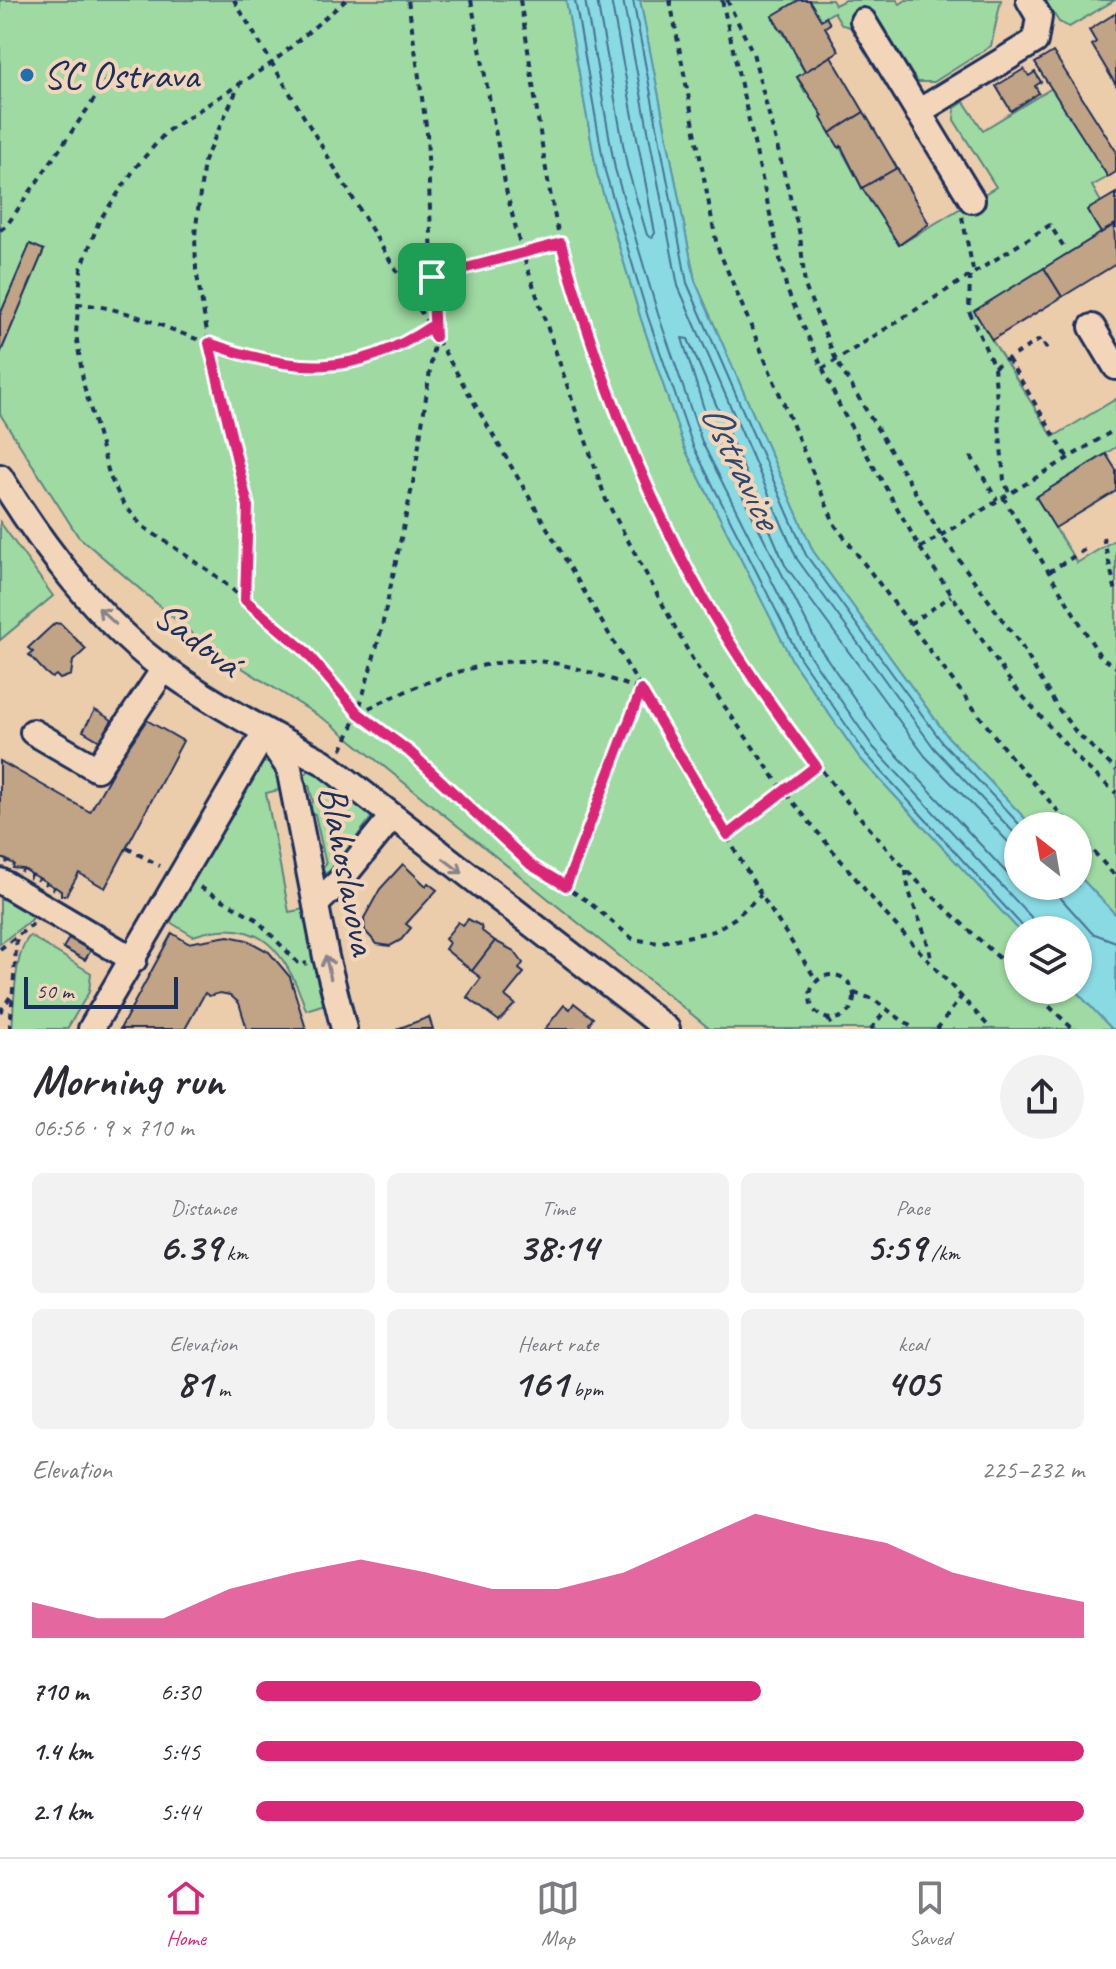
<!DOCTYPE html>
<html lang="en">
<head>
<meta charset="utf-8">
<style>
	:root { --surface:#fff; --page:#f2f2f3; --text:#2b2b33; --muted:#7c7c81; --line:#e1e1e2; --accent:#db2777 }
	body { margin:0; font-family:Caveat,sans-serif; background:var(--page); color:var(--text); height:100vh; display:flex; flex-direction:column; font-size:30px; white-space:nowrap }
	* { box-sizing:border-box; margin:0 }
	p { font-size:26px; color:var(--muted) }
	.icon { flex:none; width:44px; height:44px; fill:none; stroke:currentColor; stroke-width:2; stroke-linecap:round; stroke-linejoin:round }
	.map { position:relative; height:1029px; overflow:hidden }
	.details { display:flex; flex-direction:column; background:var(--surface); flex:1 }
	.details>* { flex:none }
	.needle { width:52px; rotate:329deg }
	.fabs { position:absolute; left:1004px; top:812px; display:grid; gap:16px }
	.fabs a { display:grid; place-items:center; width:88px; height:88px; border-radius:50%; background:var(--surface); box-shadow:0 2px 6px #0004; font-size:40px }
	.scale { position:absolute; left:24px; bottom:20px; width:154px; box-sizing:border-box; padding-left:8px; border:4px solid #1b2f5e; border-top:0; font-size:22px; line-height:28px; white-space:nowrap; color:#1b2f5e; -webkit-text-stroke:6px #f3d6b9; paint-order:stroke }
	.pin { position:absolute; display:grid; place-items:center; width:68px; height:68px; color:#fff; margin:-34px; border-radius:16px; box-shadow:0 4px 12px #0006 }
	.round { display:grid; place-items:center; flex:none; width:84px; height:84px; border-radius:42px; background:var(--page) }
	.summary { display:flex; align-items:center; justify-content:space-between; height:136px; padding:0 32px }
	h1 { font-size:44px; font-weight:800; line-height:60px }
	.stats { display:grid; grid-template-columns:repeat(3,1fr); gap:12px; height:136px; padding:8px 32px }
	.stats div { display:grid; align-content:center; border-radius:12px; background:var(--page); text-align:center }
	.stats b { font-size:40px; font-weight:800 }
	.stats small { font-size:22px; font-weight:400 }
	.stats p { font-size:22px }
	.chart { height:224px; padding:16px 32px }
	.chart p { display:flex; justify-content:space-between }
	.chart svg { width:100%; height:144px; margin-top:8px; fill:var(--accent); opacity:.7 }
	ul { padding:0 32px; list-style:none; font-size:26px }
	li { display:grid; grid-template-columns:128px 96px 1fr; align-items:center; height:60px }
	li i { height:20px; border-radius:10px; background:var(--accent) }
	.menu { display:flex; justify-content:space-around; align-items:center; height:112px; border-top:2px solid var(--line); background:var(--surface); font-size:22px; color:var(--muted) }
	.menu a { display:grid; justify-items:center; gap:4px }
	.menu .selected { color:var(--accent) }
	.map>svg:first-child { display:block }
	.green { fill:#9edaa2; stroke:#5c8480; stroke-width:2 }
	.water { fill:#89dae3; stroke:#5d96ae; stroke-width:2 }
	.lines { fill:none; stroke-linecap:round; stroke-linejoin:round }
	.shore { stroke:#477393; stroke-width:2 }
	.building { fill:#c1a385; stroke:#1b2f5e; stroke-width:2 }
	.minor-casing { stroke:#1b2f5e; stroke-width:30 }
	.path { stroke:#1b2f5e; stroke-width:4; stroke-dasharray:6 6; stroke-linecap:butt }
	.minor { stroke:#f3d6b9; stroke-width:24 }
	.oneway { stroke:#87828c }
	.route-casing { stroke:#fff; stroke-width:16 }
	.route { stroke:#db2777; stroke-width:10 }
	.poi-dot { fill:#1f6fb2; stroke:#f3d6b9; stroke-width:3 }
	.labels { text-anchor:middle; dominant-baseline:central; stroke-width:8; stroke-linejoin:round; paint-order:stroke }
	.poi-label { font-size:40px; fill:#1b2f5e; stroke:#f3d6b9; text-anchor:start }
	.street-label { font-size:40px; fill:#1b2f5e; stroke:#f3d6b9 }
	.water-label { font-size:42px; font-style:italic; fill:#2c4972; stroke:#f3d6b9 }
</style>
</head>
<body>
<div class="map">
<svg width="1116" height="1029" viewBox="0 0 1116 1029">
	<rect width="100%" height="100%" fill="#ebccab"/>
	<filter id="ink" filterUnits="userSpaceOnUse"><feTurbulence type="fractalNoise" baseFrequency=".0125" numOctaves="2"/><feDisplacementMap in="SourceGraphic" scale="16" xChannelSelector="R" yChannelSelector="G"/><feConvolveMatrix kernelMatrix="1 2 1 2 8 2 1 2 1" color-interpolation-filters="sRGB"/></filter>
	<g filter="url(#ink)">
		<!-- green -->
		<g class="green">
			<path d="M0,0H566L597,173L641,319L685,449L793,662L860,758L1019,930L1018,990H1075L1112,1029H710L330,723L204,644L78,536L0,414Z"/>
			<path d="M640,0H799L772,17L798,55L796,57L805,72L797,77L805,92L808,90L871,203L874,202L899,245L996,187L954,120L955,108L964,102L983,130L1052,88L1108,177L1092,186L1101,202V233L992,340L1053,437L1116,399V447L1036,497L1077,563L1116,539V915L1078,875V826H1032L948,737L813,551L695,281Z"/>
			<path d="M809,0H832L835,5L845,0H897L900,4L906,0H1001L991,46L934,82H917L874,12L850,27L842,25L834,12L821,20Z"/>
			<path d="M1045,0H1115L1069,27L1059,22Z"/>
			<path d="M0,522L53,596L0,640Z"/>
			<path d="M261,762L272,763L283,789L266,793L289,912L309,908L325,1004L306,1010C287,953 260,913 193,936L165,919Z"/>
			<path d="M313,767L373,815L332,870L322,875L318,869L326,865L315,814L308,812L307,806L313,802L309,785H304L302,777Z"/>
			<path d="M0,897L32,910V919L0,944Z"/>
			<path d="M30,936L91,973L89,992L67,1029H12C14,1006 14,951 30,936Z"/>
		</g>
		<!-- water -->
		<path class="water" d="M566,0H640L695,281L813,551L948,737L1032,826H1018V886H1078V875L1116,915V1029H1112L1075,990H1078V930H1019L860,758L793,662L685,449L641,319L597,173Z"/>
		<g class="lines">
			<!-- shore -->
			<g class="shore">
				<path d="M575,0L605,171L648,317L693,446L800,658L866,754L1026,930"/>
				<path d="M585,0L615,169L658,314L702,442L808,653L873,747L1031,917L1036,930"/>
				<path d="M597,0L627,166L647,235L652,238L655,233L611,0"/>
				<path d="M623,0L678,286L797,559L934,748L1018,837"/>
				<path d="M633,0L687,283L806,555L942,742L1021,826"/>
				<path d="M1018,852L925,756L785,565L688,339L682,338L713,438L819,647L883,740L1018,885"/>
				<path d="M1050,886L1092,933L1116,942"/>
			</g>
		</g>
		<!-- building -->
		<g class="building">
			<path d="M799,0H809L821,20L826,17L830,24L825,27L839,51L805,72L783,30L781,31L772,16Z"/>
			<path d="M1116,13V85L1092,45L1096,42L1089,30Z"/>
			<path d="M1053,52L1116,151V172L1108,177L1035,63Z"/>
			<path d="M831,56L864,112L830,133L821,118L823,116L797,77Z"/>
			<path d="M1024,69L1029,76L1035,72L1041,82L1035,86L1039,93L1011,111L996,86Z"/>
			<path d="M864,112L897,168L862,188L841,146L839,148L830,133Z"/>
			<path d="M897,168L929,224L899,245L862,188Z"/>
			<path d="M1116,193V229L1114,225L1101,233L1087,210Z"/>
			<path d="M1114,225L1116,264L1062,297L1044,268Z"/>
			<path d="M30,244L44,250L0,354V315Z"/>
			<path d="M1044,268L1062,297L992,340L974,311Z"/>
			<path d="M1106,454L1116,470V491L1055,528L1036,497Z"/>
			<path d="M55,623L61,624L86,649L73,661L71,675L60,679L56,675L52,678L45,672L29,655L33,652L28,648Z"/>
			<path d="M95,710L112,720L100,741L83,731Z"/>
			<path d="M143,718L183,741L105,888L79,873L66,895H61V891L55,887L53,890L54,887L47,883L45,885L46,882L39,878L37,881L39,878L32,874L30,877V873L24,869L21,872L23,869L13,868L14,864L8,861L6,863L7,860L0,858V761L90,812Z"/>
			<path d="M403,864L426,886L428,883L437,890L406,924L411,928L401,940L390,946L377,944L365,931L364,918L380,889Z"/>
			<path d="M468,919L481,926L482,931L495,941L472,971L445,949L449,943L445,939L458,922L463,925Z"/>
			<path d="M172,933L188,943L228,936L247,940L269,952L290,977L306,1029H247L239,1003L230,995L220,993L209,996L205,993L185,1029H120Z"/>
			<path d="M69,938L91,950L85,960L63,948Z"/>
			<path d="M495,941L514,951L523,963L519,969L524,973L505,996L515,1004L499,1021L467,997L481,978L472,971Z"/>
			<path d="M574,1003L593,1018L589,1024L593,1029H545L564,1005L570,1009Z"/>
			<path d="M429,1017L433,1029H397Z"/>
		</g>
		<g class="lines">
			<!-- minor casing -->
			<g class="minor-casing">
				<g id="minor">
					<path d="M863,21L972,200"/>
					<path d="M918,112L1035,41L1039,17L1029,0"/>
					<path d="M1092,327L1116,367"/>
					<path d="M0,477C40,543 103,626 166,670C215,705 270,734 323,762L667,1029"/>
					<path d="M33,732L97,769L164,669"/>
					<path d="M267,736L289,768L326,957L344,1029"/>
					<path d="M0,881L134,960"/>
					<path d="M316,904L339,882L391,818"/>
					<path d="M91,1029L265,732"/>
				</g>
			</g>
			<!-- path -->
			<g class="path">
				<path d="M234,0L430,327L761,895L817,981"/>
				<path d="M346,0L272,63L167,131L136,167L99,221L81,269L76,334L84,386L110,477L123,503L142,526L211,572L245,600L304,650L358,713L417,758L531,865L586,900L633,939L658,943L714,931L735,918L761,895"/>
				<path d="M471,0L507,194L522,252L606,500L695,664L783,790L880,908L991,1029"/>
				<path d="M520,0C534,81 542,165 561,244C615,469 732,673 884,845C924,892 974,933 1018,976"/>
				<path d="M670,0L717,246L835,525L1006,751L1071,826"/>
				<path d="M722,0L787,290L841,409L920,548L1012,684L1081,762L1116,793"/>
				<path d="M727,0L753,53L800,235L805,286L836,360L941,535L1021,645L1057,707L1076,732L1116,770"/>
				<path d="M241,81L204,161L195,235L196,270L209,343L248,506L245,600"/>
				<path d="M962,217L974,274"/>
				<path d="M0,230L7,225L111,75"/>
				<path d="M970,276L969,311L994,367L1004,480L1009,493"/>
				<path d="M432,277L561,243"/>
				<path d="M77,304C113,306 146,319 178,332C271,368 342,386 430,327"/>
				<path d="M1008,359L1068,458"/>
				<path d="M994,367L1041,339L1049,353"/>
				<path d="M822,369L1050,225L1064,247"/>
				<path d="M971,456L997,500"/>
				<path d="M1003,497L1100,656L1116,667"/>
				<path d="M1103,537L1116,592"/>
				<path d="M920,548L1116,429"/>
				<path d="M1049,572L1087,548"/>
				<path d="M910,624L951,596"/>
				<path d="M358,713C416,686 487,652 552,663C583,668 612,680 641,690L566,885"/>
				<path d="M342,750L358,713L381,631L414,478L435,337L427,133L408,0"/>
				<path d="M334,797L337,848"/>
				<path d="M1078,834L1116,877"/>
				<path d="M727,835L816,766"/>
				<path d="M127,848L160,866"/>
				<path d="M906,870C907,903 928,929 931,961"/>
				<path d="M200,887L256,919L300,965L307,963"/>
				<path d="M0,949L33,924"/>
				<circle cx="832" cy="997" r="22"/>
				<path d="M1032,990L1073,1029"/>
				<path d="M854,993L873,999L914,1029"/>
				<path d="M0,1012L12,994"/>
				<path d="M828,1019L834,1029"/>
				<path d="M10,1029L17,936"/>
				<path d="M871,1029L886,1010"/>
				<path d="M937,1029L962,996"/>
			</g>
			<!-- minor -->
			<use href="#minor" class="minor"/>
		</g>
		<!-- one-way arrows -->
		<defs><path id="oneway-shaft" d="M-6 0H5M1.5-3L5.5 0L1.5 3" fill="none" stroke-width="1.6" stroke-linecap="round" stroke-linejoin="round" transform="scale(2)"/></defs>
		<g class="oneway">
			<use href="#oneway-shaft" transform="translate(107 616) rotate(-137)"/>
			<use href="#oneway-shaft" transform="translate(453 866) rotate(37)"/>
			<use href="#oneway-shaft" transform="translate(328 967) rotate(-103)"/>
		</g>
	</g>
	<g class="lines" filter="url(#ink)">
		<!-- route casing -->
		<g class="route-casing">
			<path id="route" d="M561,243C595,365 639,482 701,594C734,654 775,710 816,766L727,835L641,690L566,886L531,865L410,752L358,713L304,650L245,600L248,506L209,343C292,373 354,378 430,327L435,337L432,277Z"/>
		</g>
		<!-- route -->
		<use href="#route" class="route"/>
	</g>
	<!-- markers -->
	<circle class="poi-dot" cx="27" cy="75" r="8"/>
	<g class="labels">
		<!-- poi labels -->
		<g class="poi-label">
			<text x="43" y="75">SC Ostrava</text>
		</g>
		<!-- street labels -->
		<g class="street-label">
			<text transform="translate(198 639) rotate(37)">Sadová</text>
			<text transform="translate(348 870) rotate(79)">Blahoslavova</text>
		</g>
		<!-- water labels -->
		<g class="water-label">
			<text transform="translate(741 465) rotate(64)">Ostravice</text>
		</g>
	</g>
</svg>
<div class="fabs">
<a><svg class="needle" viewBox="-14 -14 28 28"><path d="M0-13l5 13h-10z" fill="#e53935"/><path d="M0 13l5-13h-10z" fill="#7c7c81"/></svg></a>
<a><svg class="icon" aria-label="layers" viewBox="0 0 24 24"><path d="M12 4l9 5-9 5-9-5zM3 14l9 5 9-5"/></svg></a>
</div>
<div class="scale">50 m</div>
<div class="pin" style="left:432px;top:277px;background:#1e9e55"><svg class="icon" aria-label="arrive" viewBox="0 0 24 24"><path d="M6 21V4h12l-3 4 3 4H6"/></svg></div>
</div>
<section class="details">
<div class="summary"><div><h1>Morning run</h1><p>06:56 · 9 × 710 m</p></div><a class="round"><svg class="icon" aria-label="share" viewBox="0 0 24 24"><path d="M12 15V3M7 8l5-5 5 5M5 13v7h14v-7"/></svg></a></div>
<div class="stats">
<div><p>Distance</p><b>6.39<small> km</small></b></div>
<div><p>Time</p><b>38:14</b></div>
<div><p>Pace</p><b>5:59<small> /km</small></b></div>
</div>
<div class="stats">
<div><p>Elevation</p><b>81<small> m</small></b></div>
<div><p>Heart rate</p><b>161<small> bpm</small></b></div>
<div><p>kcal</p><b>405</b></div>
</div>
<div class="chart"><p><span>Elevation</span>225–232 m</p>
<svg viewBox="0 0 160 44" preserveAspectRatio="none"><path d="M0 44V33L10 38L20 38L30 29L40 24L50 20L60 24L70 29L80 29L90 24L100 15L110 6L120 11L130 15L140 24L150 29L160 33V44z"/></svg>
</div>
<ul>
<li><b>710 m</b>6:30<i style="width:61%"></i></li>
<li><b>1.4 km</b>5:45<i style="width:100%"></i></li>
<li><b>2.1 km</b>5:44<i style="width:100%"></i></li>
</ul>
</section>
<nav class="menu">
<a class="selected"><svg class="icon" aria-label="home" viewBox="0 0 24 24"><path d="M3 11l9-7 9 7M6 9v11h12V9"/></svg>Home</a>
<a><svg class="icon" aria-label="map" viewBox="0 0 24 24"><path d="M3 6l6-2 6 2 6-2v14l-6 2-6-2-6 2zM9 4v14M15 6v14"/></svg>Map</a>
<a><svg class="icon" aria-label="saved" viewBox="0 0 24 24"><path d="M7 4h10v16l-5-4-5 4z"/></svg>Saved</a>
</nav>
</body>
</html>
